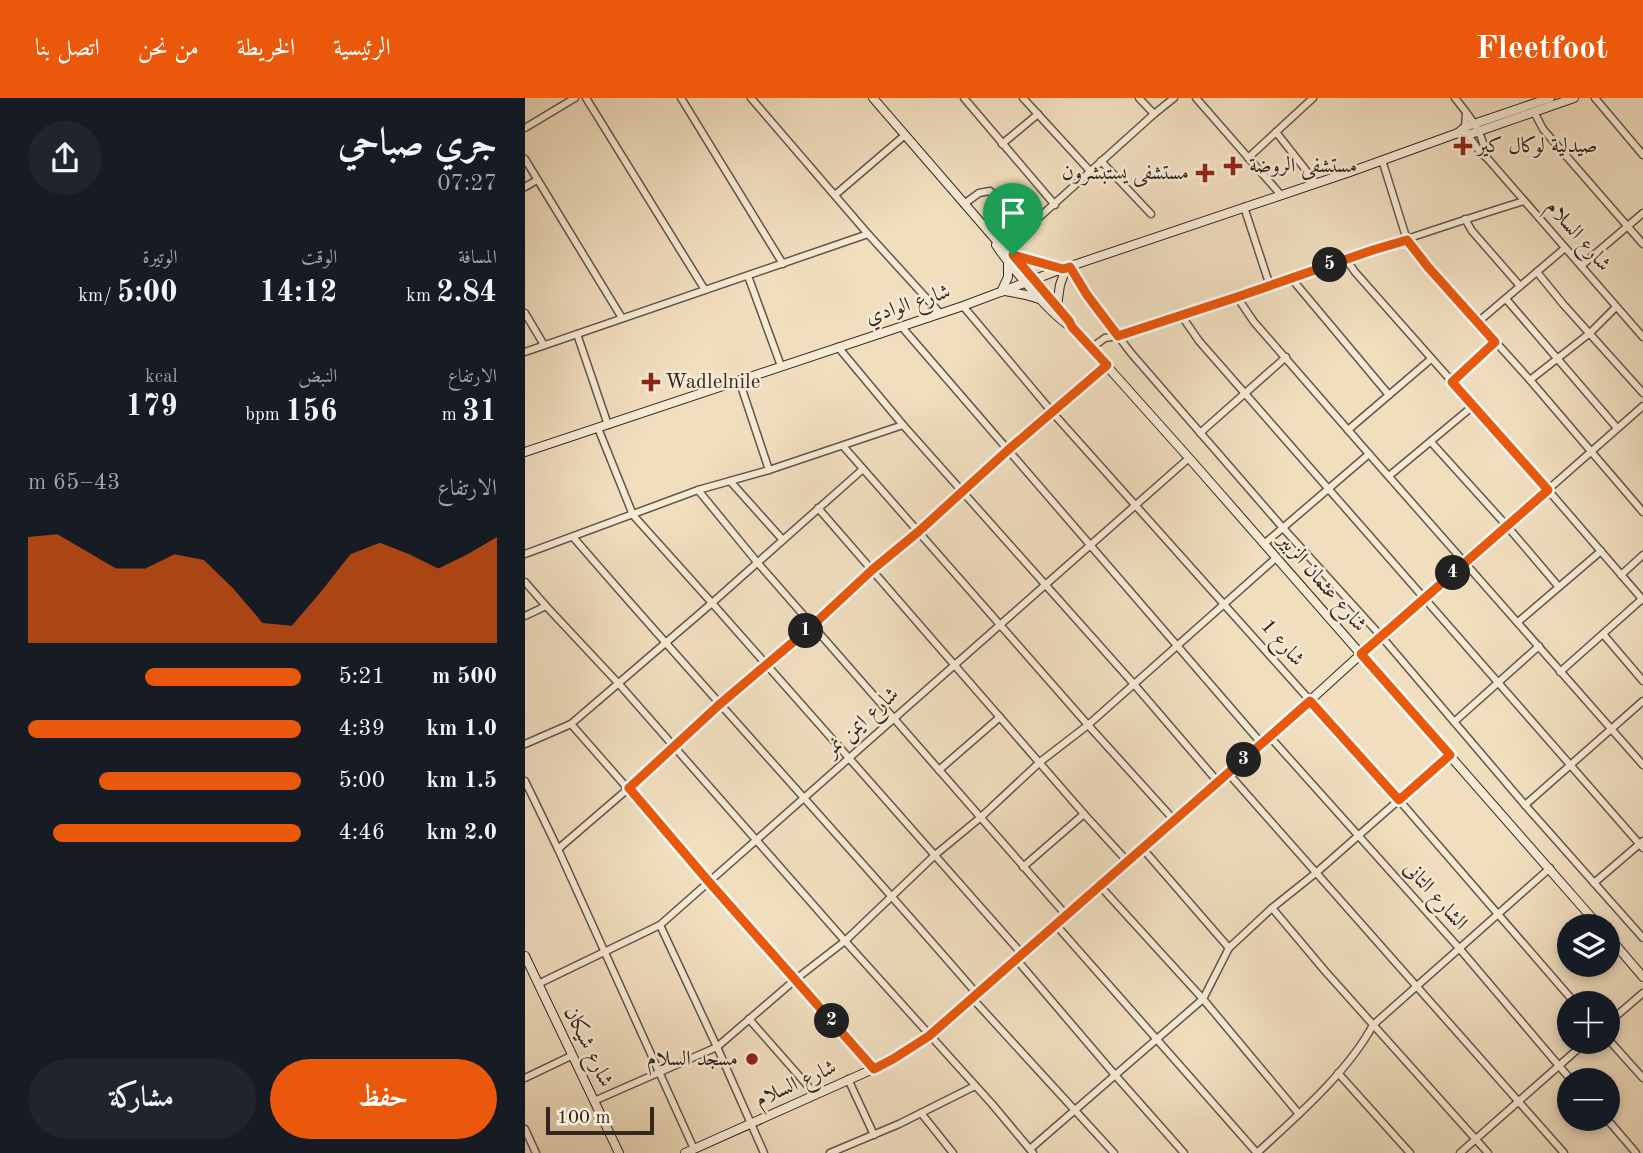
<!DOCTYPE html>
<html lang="ar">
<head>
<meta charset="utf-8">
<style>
	:root { --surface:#171b24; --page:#20242c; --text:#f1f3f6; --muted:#9ea1a6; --accent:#ea580c }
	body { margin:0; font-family:"Old Standard TT",Amiri,serif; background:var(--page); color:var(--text); direction:rtl; height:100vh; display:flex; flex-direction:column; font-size:26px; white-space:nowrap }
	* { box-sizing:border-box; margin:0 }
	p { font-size:23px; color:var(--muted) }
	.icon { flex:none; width:38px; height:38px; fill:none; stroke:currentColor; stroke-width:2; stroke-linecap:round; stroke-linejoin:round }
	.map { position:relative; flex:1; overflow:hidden; direction:ltr }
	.details { display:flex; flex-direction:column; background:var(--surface); width:525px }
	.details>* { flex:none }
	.fabs { position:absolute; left:1032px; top:816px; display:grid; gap:14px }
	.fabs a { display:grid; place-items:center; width:63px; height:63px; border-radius:50%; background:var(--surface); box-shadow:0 4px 10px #0003; font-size:35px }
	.scale { position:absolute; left:21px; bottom:18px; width:108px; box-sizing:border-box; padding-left:7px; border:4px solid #342720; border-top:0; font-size:19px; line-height:24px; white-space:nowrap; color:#342720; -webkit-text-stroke:5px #f6ead5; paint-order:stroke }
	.pin { position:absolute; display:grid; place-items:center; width:60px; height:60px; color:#fff; margin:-72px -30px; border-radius:50% 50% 50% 0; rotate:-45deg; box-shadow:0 0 7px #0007 }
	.pin .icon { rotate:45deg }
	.km { position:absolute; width:35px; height:35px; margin:-18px; border-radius:50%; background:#222; color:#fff; font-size:19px; line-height:35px; text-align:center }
	.round { display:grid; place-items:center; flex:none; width:74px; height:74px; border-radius:37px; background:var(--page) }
	.headline { display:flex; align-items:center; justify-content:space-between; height:119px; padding:0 28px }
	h1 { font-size:38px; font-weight:800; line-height:52px }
	.stats { display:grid; grid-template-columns:repeat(3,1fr); gap:10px; height:119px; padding:7px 28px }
	.stats div { display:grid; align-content:center }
	.stats b { font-size:30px; font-weight:800 }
	.stats small { font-size:19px; font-weight:400 }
	.stats p { font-size:19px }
	.chart { height:196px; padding:14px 28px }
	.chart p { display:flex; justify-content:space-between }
	.chart svg { width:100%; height:126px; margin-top:7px; fill:var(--accent); opacity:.7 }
	.cta { display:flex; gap:14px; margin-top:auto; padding:14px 28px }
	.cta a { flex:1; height:80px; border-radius:42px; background:var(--accent); color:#fff; font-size:28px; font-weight:800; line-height:80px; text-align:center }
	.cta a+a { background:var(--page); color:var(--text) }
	ul { padding:0 28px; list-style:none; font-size:23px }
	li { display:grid; grid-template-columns:112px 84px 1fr; align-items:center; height:52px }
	li i { height:18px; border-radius:9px; background:var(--accent) }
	header { display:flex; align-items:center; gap:42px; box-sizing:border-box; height:98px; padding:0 35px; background:var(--accent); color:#fff }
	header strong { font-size:33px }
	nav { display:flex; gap:38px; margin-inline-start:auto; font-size:24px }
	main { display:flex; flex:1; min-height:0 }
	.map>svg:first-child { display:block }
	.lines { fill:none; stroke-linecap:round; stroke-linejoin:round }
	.street-casing { stroke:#635548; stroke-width:9 }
	.secondary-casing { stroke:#342720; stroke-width:10 }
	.street { stroke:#f6ead5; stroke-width:6 }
	.secondary { stroke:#f6ead5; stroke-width:8 }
	.route-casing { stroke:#fff; stroke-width:14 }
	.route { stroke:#ea580c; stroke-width:9 }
	.poi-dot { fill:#8f2418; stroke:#f6ead5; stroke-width:2.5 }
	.labels { text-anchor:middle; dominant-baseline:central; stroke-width:5; stroke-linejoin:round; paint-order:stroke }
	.poi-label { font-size:21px; fill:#342720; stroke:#f6ead5; text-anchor:start }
	.street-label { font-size:21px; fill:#342720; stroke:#f6ead5 }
</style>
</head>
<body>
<header>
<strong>Fleetfoot</strong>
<nav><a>الرئيسية</a><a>الخريطة</a><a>من نحن</a><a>اتصل بنا</a></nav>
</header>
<main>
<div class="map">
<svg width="1118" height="1055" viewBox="0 0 1118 1055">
	<rect width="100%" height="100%" fill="#f1debf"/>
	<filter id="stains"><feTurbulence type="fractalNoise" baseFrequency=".00286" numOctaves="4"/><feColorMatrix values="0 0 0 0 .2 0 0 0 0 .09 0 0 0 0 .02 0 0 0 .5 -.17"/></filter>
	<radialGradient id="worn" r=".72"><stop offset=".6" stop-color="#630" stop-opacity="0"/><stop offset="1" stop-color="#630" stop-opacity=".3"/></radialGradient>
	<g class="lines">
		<!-- street casing -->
		<g class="street-casing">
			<g id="street">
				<path d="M61,0L180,192"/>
				<path d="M156,0L258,166"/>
				<path d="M226,0L343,136L415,215"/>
				<path d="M439,0L530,107"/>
				<path d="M498,0L565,73"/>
				<path d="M614,0L629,16"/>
				<path d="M671,0L756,97"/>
				<path d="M930,0C948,23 956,31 962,60"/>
				<path d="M1070,0L1118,57"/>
				<path d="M1009,14L1018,31L1029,44L1118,146"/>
				<path d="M941,16L940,29L943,37L955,54L962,60L1118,239"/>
				<path d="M0,30L50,0"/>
				<path d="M751,34L791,85"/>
				<path d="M477,46L513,16"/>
				<path d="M723,60L788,0"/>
				<path d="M0,61L97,220"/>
				<path d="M857,62L882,142L903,169L1005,282L1118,414"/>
				<path d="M576,63L626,116"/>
				<path d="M0,89L12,82"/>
				<path d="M310,97L380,37"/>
				<path d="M439,106L454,95L465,93L496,124L500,126L509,124L629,16L649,0"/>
				<path d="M719,109L745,188"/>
				<path d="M940,121L947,133L995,188"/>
				<path d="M821,161L830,174L1023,392L1118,502"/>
				<path d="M1056,168L1118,115"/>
				<path d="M545,169L562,197L606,255L758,430L856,538L1000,707L1118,840"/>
				<path d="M1012,174L1038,206L1118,295"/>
				<path d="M223,178L256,268"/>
				<path d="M766,180L864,297"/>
				<path d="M712,199L729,224L844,356L1118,667"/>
				<path d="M981,201L1092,330"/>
				<path d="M438,208L527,314L874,702L1050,905"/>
				<path d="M0,215L19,247"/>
				<path d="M656,217L674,243L1118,750"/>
				<path d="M953,224L1040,150"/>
				<path d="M376,228L737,646"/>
				<path d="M52,236L83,327"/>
				<path d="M313,249L378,327L608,585L693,684"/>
				<path d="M566,250L580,240L593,238C729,195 862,145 999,103"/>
				<path d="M0,254L343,136"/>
				<path d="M214,282L244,372"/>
				<path d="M1005,282L1065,235L1091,209"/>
				<path d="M927,284L970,244"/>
				<path d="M73,330L108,417L187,505L497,856"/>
				<path d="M823,332L906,261"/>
				<path d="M675,335L761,259"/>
				<path d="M906,344L982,428L1033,488"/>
				<path d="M318,348L563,627L649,722"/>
				<path d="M864,378L948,308"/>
				<path d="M205,383L257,441"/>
				<path d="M173,392L232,464L541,817"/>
				<path d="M293,410L559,716L603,764"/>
				<path d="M48,439C181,593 319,742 452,896"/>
				<path d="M739,446L844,356"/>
				<path d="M0,456L173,392L244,372L378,327"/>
				<path d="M1096,477L1118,457"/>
				<path d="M0,484L21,508L94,586L320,843L467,1006L508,1055"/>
				<path d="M0,518L21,508"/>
				<path d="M993,524L1076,453"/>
				<path d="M1078,536L1118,583"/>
				<path d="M836,556L1118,308"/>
				<path d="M1035,574L1117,501"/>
				<path d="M929,624L1014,548"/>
				<path d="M46,626L349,971"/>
				<path d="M745,639L934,850L1046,982"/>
				<path d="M0,646L46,626L187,505L338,371"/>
				<path d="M414,672L475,619"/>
				<path d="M703,675L1039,1055"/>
				<path d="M0,683L33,751L169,1051"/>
				<path d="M1000,707L1118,603"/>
				<path d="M33,751L104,690L195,605L287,528L347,472L393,434L483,352L582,267"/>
				<path d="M618,751L704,850"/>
				<path d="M498,769L559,716"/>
				<path d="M1069,785L1118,743"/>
				<path d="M575,788L678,901L774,1016"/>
				<path d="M747,810L800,873L963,1055"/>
				<path d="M135,827L192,949L239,1055"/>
				<path d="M531,827L732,1055"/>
				<path d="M491,861L590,977L659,1055"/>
				<path d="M13,886L135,827L664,360"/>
				<path d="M447,900L589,1055"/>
				<path d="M224,921L290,996"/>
				<path d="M1083,925L1118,895"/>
				<path d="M1083,941L1118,980"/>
				<path d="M813,975L885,1055"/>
				<path d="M0,980L46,958"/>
				<path d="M323,981L349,1037"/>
				<path d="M69,1003L192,949L271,881L320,843L410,757L456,719L515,664L563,627L751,460"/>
				<path d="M396,1015L428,1055"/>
				<path d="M1081,1020L1111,1055"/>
				<path d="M0,1031L11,1055"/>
				<path d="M505,1051L678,901L704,850L747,810L792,774L925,657"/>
				<path d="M305,1055L374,1026L450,988"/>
				<path d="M732,1055C771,1019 823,974 848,927L1025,770"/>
				<path d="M935,1055L1062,943"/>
			</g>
		</g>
		<!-- secondary casing -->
		<g class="secondary-casing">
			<g id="secondary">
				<path d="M348,0L470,141L488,157L544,223L547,229L664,360L1074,828"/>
				<path d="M933,35L943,37L1049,0"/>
				<path d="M471,147C483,165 529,221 547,229"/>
				<path d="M491,158L538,171"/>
				<path d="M480,193L501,197L514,201"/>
				<path d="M476,194L483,179V162"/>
				<path d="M532,208L535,187L541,170"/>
				<path d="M0,354L438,208L534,172L825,74L933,35L940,29L1025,0"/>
				<path d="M1083,838L1118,879"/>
				<path d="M0,858L94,1055"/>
				<path d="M160,1055L357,967L404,938L745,639L836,556"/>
			</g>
		</g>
		<!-- street -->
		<use href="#street" class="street"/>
		<!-- secondary -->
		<use href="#secondary" class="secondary"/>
	</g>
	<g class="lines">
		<!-- route casing -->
		<g class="route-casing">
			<path id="route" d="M882,142L903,169L970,244L927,284L1023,392L836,556L925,657L874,702L785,603L404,938L368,961L349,971L184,784L104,690L195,606L287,528L347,472L393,434L483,352L582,267L547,229L544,223L488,157L538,171L545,169L562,197L593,238L712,199L848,152Z"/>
		</g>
		<!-- route -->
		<use href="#route" class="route"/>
	</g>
	<!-- markers -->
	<g class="poi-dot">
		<path d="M934.5 37.5h7v7h7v7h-7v7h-7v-7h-7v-7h7z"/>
		<path d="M704.5 57.5h7v7h7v7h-7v7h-7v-7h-7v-7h7z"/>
		<path d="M676.5 64.5h7v7h7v7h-7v7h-7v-7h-7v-7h7z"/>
		<path d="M122.5 273.5h7v7h7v7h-7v7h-7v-7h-7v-7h7z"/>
		<circle cx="227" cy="961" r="7"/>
	</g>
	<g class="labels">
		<!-- poi labels -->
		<g class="poi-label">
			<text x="952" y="48">صيدلية لوكال كير</text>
			<text x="724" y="68">مستشفى الروضة</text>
			<text x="664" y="75" text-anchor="end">مستشفى يستبشرون</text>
			<text x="140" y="284">Wadlelnile</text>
			<text x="213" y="961" text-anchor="end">مسجد السلام</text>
		</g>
		<!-- street labels -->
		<g class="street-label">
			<text transform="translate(1053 138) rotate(49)">شارع السلام</text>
			<text transform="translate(383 207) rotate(-18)">شارع الوادي</text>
			<text transform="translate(797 485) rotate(49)">شارع عثمان الزبير</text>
			<text transform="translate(757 545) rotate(49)">شارع 1</text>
			<text transform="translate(337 624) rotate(-42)">شارع ايمن نمر</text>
			<text transform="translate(910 798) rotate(48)">الشارع التانى</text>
			<text transform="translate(63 949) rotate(64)">شارع شيكان</text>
			<text transform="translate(271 986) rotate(-24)">شارع السلام</text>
		</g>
	</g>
	<rect width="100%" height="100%" filter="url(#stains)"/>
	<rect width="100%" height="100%" fill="url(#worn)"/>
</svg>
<div class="fabs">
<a><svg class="icon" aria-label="layers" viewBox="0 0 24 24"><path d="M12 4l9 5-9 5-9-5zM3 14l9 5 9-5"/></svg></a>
<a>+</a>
<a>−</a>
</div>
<div class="scale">100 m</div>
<div class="pin" style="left:488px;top:157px;background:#1e9e55"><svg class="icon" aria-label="arrive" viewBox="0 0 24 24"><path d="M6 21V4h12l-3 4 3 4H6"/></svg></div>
<b class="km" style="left:281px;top:533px">1</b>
<b class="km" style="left:307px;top:923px">2</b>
<b class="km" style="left:719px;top:662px">3</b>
<b class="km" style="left:928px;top:475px">4</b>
<b class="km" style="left:805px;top:167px">5</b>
</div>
<section class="details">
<div class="headline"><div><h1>جري صباحي</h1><p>07:27</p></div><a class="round"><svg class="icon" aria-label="share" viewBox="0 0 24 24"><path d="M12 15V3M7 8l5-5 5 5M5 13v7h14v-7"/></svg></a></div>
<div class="stats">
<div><p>المسافة</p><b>2.84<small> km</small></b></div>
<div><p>الوقت</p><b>14:12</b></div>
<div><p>الوتيرة</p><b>5:00<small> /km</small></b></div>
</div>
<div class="stats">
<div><p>الارتفاع</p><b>31<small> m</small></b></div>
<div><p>النبض</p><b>156<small> bpm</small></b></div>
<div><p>kcal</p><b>179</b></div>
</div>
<div class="chart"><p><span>الارتفاع</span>43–65 m</p>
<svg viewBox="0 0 160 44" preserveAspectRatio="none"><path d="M0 44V7L10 6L20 12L30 18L40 18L50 13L60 15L70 25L80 37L90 38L100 26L110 13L120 9L130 13L140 18L150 13L160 7V44z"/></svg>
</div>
<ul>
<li><b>500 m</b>5:21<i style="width:57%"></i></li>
<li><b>1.0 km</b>4:39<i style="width:100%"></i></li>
<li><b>1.5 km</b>5:00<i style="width:74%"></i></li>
<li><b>2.0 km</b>4:46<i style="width:91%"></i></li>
</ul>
<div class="cta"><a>حفظ</a><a>مشاركة</a></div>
</section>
</main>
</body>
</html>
